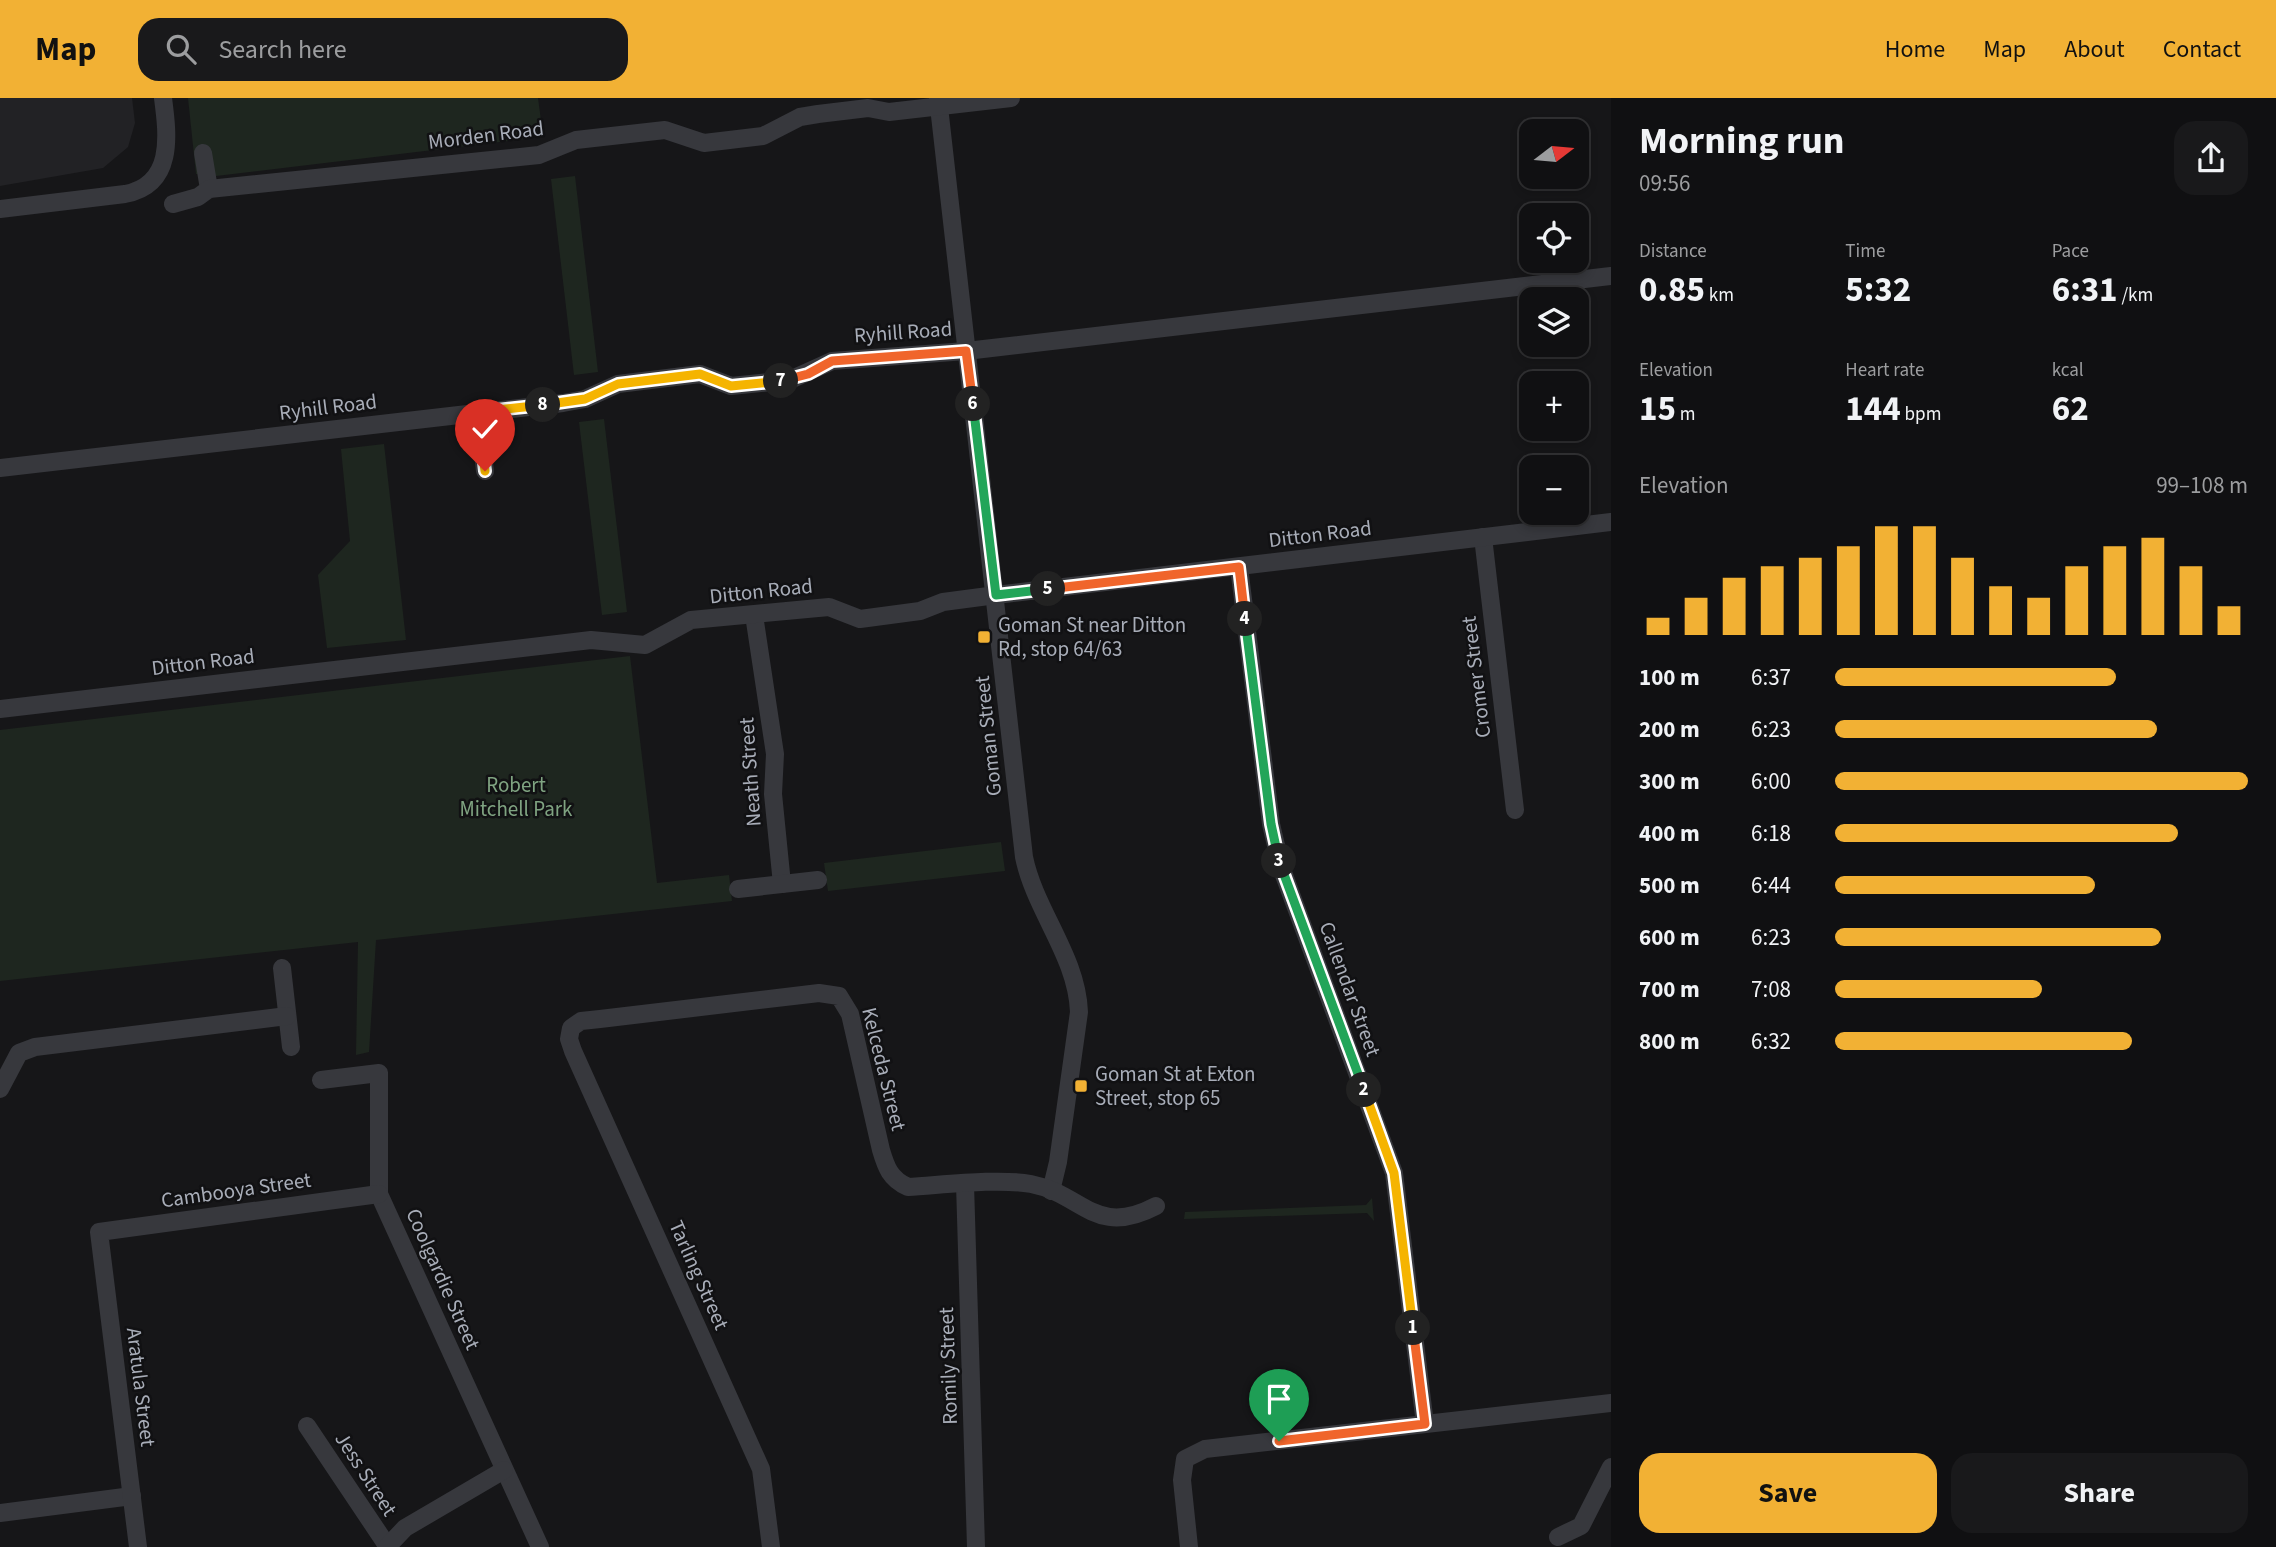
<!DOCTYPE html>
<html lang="en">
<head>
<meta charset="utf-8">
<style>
	:root { --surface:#101012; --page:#19191b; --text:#f1f3f6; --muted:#9c9d9f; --line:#303032; --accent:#f2b134 }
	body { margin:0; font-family:"Source Sans 3",sans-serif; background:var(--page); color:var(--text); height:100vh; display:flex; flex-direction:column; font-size:26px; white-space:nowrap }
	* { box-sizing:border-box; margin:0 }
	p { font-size:23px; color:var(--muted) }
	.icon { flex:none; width:38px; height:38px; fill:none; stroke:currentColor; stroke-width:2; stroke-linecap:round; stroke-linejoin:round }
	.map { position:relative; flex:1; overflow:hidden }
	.details { display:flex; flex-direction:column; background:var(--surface); width:665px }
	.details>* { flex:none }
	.needle { width:46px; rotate:74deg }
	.tools { position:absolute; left:1519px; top:21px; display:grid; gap:14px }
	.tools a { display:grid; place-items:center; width:70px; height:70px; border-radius:14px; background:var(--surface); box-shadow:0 4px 10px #0003,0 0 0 2px var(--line); font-size:35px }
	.pin { position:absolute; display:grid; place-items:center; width:60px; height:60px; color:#fff; margin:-72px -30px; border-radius:50% 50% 50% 0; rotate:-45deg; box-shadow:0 0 7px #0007 }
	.pin .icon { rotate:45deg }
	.km { position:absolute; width:35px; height:35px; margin:-18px; border-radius:50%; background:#222; color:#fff; font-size:19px; line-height:35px; text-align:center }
	.round { display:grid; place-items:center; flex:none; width:74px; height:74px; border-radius:21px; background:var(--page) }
	.overview { display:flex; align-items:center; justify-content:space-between; height:119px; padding:0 28px }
	h1 { font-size:38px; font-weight:700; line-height:52px }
	.figures { display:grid; grid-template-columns:repeat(3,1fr); gap:10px; height:119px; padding:7px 28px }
	.figures div { display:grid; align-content:center }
	.figures b { font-size:35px; font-weight:700 }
	.figures small { font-size:19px; font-weight:400 }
	.figures p { font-size:19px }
	.chart { height:196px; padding:14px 28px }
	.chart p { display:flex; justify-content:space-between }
	.chart svg { width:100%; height:126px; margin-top:7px; stroke:var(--accent); stroke-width:6 }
	.button { display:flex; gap:14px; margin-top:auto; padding:14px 28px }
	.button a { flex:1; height:80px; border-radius:21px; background:var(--accent); color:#111; font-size:28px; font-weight:700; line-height:80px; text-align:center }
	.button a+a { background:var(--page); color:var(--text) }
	ul { padding:0 28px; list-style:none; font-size:23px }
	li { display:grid; grid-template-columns:112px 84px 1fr; align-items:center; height:52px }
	li i { height:18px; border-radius:9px; background:var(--accent) }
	header { display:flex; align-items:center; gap:42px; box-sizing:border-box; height:98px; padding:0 35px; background:var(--accent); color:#111 }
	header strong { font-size:33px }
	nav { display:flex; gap:38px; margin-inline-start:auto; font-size:24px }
	.search { width:490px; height:63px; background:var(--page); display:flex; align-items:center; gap:18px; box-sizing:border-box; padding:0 24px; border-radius:21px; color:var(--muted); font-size:26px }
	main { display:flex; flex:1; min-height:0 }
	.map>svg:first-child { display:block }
	.built { fill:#222225 }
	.green { fill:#1e261f }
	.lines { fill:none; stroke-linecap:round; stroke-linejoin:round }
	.street { stroke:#37383d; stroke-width:18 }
	.split-1-casing { stroke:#fff; stroke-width:14 }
	.split-2-casing { stroke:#fff; stroke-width:14 }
	.split-3-casing { stroke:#fff; stroke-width:14 }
	.split-4-casing { stroke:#fff; stroke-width:14 }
	.split-5-casing { stroke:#fff; stroke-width:14 }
	.split-6-casing { stroke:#fff; stroke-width:14 }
	.split-7-casing { stroke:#fff; stroke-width:14 }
	.split-8-casing { stroke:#fff; stroke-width:14 }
	.split-9-casing { stroke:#fff; stroke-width:14 }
	.split-1 { stroke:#f0652b; stroke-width:9 }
	.split-2 { stroke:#f5b400; stroke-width:9 }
	.split-3 { stroke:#22a559; stroke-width:9 }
	.split-4 { stroke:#22a559; stroke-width:9 }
	.split-5 { stroke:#f0652b; stroke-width:9 }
	.split-6 { stroke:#22a559; stroke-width:9 }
	.split-7 { stroke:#f0652b; stroke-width:9 }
	.split-8 { stroke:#f5b400; stroke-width:9 }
	.split-9 { stroke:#f5b400; stroke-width:9 }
	.poi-dot { fill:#f2b134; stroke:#111113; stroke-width:2.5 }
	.labels { text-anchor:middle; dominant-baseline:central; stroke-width:5; stroke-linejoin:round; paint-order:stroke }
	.street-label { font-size:21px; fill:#a8adb8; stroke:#111113 }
	.poi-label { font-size:21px; fill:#a8adb8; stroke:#111113; text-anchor:start }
	.park-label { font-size:21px; fill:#7fa381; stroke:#111113 }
</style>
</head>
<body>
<header>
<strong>Map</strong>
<div class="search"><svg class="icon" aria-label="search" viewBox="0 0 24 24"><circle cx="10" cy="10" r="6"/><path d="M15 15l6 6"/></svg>Search here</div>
<nav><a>Home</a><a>Map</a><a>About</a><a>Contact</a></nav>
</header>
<main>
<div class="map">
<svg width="1611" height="1449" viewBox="0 0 1611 1449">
	<rect width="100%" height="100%" fill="#161618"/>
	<!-- built -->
	<path class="built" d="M0,0H132L135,25L128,49L103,70L0,88Z"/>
	<!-- green -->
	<g class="green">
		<path d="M188,0H538L542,30L525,41L216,78L196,76Z"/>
		<path d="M575,78L598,274L574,277L551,81Z"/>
		<path d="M604,321L627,514L602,517L579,324Z"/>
		<path d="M384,346L406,542L327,550L318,477L350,443L341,351Z"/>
		<path d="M630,558L657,785L729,777L732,803L376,842L369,954L356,957L358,844L0,883V632Z"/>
		<path d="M1001,744L1005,773L828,793L824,765Z"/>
		<path d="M1372,1100L1374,1123L1367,1115L1184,1121L1185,1114L1366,1107Z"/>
	</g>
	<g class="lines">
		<!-- street -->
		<g class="street">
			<path d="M938,0L1024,759C1035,813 1077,858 1079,914L1058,1064L1051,1093"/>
			<path d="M203,55L209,91"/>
			<path d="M173,106L198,99L209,91L539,57L576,42L665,32L704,45L763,38L800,19L818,16L868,10L889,14L1011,0"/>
			<path d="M0,111L125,96C174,87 168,38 163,0"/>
			<path d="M478,314L485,373"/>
			<path d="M0,370L563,305L585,301L618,286L700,276L731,288L790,282L832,263L966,253L1611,178"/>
			<path d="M1483,439L1515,712"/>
			<path d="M1239,469L1271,726L1281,769L1394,1075L1425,1326"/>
			<path d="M754,517L775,656L773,696L782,786"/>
			<path d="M0,611L591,542L645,547L691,522L829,509L860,521L920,513L943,504L996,497L1611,424"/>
			<path d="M738,791L818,782"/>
			<path d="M282,870L291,949"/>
			<path d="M321,982L379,975V1096L540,1449"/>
			<path d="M0,991L19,955L35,949L287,918"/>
			<path d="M965,1086L976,1449"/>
			<path d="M307,1328L388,1449"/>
			<path d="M0,1415L132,1398"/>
			<path d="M1558,1439L1581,1428L1611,1369"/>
			<path d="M138,1449L99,1134L379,1096"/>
			<path d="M387,1449L405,1430L504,1372"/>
			<path d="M771,1449L761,1371L573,953L569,941L571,930L581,923L600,921L819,895L839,898L850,916L881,1052C886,1069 890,1081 908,1089C943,1087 998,1080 1031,1086C1083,1096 1095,1140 1156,1108"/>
			<path d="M1189,1449L1182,1382L1185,1361L1205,1351L1611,1305"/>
		</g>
	</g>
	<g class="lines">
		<!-- split-1 casing -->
		<g class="split-1-casing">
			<path id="split-1" d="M1279,1343L1425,1326L1413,1230"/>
		</g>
		<!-- split-2 casing -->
		<g class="split-2-casing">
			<path id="split-2" d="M1364,992L1394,1075L1413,1230"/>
		</g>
		<!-- split-3 casing -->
		<g class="split-3-casing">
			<path id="split-3" d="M1279,763L1364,992"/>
		</g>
		<!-- split-4 casing -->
		<g class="split-4-casing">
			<path id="split-4" d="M1245,521L1271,726L1279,763"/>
		</g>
		<!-- split-5 casing -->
		<g class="split-5-casing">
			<path id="split-5" d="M1048,491L1239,469L1245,521"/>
		</g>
		<!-- split-6 casing -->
		<g class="split-6-casing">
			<path id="split-6" d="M973,306L996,497L1048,491"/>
		</g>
		<!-- split-7 casing -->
		<g class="split-7-casing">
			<path id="split-7" d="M781,283L808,276L832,263L966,253L973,306"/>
		</g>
		<!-- split-8 casing -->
		<g class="split-8-casing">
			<path id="split-8" d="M543,307L585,301L618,286L700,276L731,288L781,283"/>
		</g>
		<!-- split-9 casing -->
		<g class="split-9-casing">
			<path id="split-9" d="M485,373L478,314L543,307"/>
		</g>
		<!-- split-1 -->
		<use href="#split-1" class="split-1"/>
		<!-- split-2 -->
		<use href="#split-2" class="split-2"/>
		<!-- split-3 -->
		<use href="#split-3" class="split-3"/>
		<!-- split-4 -->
		<use href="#split-4" class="split-4"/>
		<!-- split-5 -->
		<use href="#split-5" class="split-5"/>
		<!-- split-6 -->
		<use href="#split-6" class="split-6"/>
		<!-- split-7 -->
		<use href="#split-7" class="split-7"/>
		<!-- split-8 -->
		<use href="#split-8" class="split-8"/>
		<!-- split-9 -->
		<use href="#split-9" class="split-9"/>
	</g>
	<!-- markers -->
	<g class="poi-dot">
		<rect x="977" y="532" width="14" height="14" rx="3.5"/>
		<rect x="1074" y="981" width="14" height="14" rx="3.5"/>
	</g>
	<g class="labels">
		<!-- street labels -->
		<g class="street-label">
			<text transform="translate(486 37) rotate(-7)">Morden Road</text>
			<text transform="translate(903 234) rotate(-4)">Ryhill Road</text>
			<text transform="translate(328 309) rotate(-7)">Ryhill Road</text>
			<text transform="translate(1320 436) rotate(-7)">Ditton Road</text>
			<text transform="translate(761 493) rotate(-6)">Ditton Road</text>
			<text transform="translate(203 564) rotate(-7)">Ditton Road</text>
			<text transform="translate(1476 579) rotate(-97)">Cromer Street</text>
			<text transform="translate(988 638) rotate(-96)">Goman Street</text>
			<text transform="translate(750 674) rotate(-94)">Neath Street</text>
			<text transform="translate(1350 891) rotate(70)">Callendar Street</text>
			<text transform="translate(884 971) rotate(76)">Kelceda Street</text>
			<text transform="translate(236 1092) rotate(-8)">Cambooya Street</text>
			<text transform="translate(699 1177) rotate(66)">Tarling Street</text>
			<text transform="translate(443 1181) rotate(66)">Coolgardie Street</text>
			<text transform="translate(948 1268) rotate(-92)">Romily Street</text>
			<text transform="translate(141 1289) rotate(83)">Aratula Street</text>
			<text transform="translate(366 1376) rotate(57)">Jess Street</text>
		</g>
		<!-- poi labels -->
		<g class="poi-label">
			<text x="998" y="527">Goman St near Ditton<tspan x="998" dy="24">Rd, stop 64/63</tspan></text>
			<text x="1095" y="976">Goman St at Exton<tspan x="1095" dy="24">Street, stop 65</tspan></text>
		</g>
		<!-- park labels -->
		<g class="park-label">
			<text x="516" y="687">Robert<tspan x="516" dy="24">Mitchell Park</tspan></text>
		</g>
	</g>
</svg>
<div class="tools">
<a><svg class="needle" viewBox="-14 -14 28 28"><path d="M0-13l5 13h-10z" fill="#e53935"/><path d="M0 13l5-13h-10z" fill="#9c9d9f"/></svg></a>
<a><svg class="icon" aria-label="locate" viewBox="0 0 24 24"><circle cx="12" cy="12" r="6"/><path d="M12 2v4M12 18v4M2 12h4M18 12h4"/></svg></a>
<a><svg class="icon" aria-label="layers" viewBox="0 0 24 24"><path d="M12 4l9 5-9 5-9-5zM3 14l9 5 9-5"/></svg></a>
<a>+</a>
<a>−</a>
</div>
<div class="pin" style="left:1279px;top:1343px;background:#1e9e55"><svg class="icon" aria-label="arrive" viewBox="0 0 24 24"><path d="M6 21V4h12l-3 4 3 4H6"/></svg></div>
<div class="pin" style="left:485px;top:373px;background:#d93025"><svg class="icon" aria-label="check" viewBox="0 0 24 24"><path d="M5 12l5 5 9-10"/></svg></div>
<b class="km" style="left:1413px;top:1230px">1</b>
<b class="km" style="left:1364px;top:992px">2</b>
<b class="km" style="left:1279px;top:763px">3</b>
<b class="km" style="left:1245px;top:521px">4</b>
<b class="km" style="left:1048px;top:491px">5</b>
<b class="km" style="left:973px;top:306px">6</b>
<b class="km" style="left:781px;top:283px">7</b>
<b class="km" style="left:543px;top:307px">8</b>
</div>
<section class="details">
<div class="overview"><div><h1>Morning run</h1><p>09:56</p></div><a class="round"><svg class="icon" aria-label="share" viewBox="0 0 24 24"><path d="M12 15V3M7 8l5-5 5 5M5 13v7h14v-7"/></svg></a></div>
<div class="figures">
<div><p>Distance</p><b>0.85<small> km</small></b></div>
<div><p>Time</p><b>5:32</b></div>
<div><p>Pace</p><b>6:31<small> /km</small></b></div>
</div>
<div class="figures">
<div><p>Elevation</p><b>15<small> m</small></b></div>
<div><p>Heart rate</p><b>144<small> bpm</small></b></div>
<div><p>kcal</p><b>62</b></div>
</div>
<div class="chart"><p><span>Elevation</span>99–108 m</p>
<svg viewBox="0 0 160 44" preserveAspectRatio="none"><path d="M5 44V38M15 44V31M25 44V24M35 44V20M45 44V17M55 44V13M65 44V6M75 44V6M85 44V17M95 44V27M105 44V31M115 44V20M125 44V13M135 44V10M145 44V20M155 44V34"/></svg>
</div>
<ul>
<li><b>100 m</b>6:37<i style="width:68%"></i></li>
<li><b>200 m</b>6:23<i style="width:78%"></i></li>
<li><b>300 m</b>6:00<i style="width:100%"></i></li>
<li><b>400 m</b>6:18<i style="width:83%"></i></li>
<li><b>500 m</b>6:44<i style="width:63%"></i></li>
<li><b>600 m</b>6:23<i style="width:79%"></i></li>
<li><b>700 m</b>7:08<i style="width:50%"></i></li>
<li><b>800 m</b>6:32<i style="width:72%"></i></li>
</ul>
<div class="button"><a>Save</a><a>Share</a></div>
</section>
</main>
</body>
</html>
